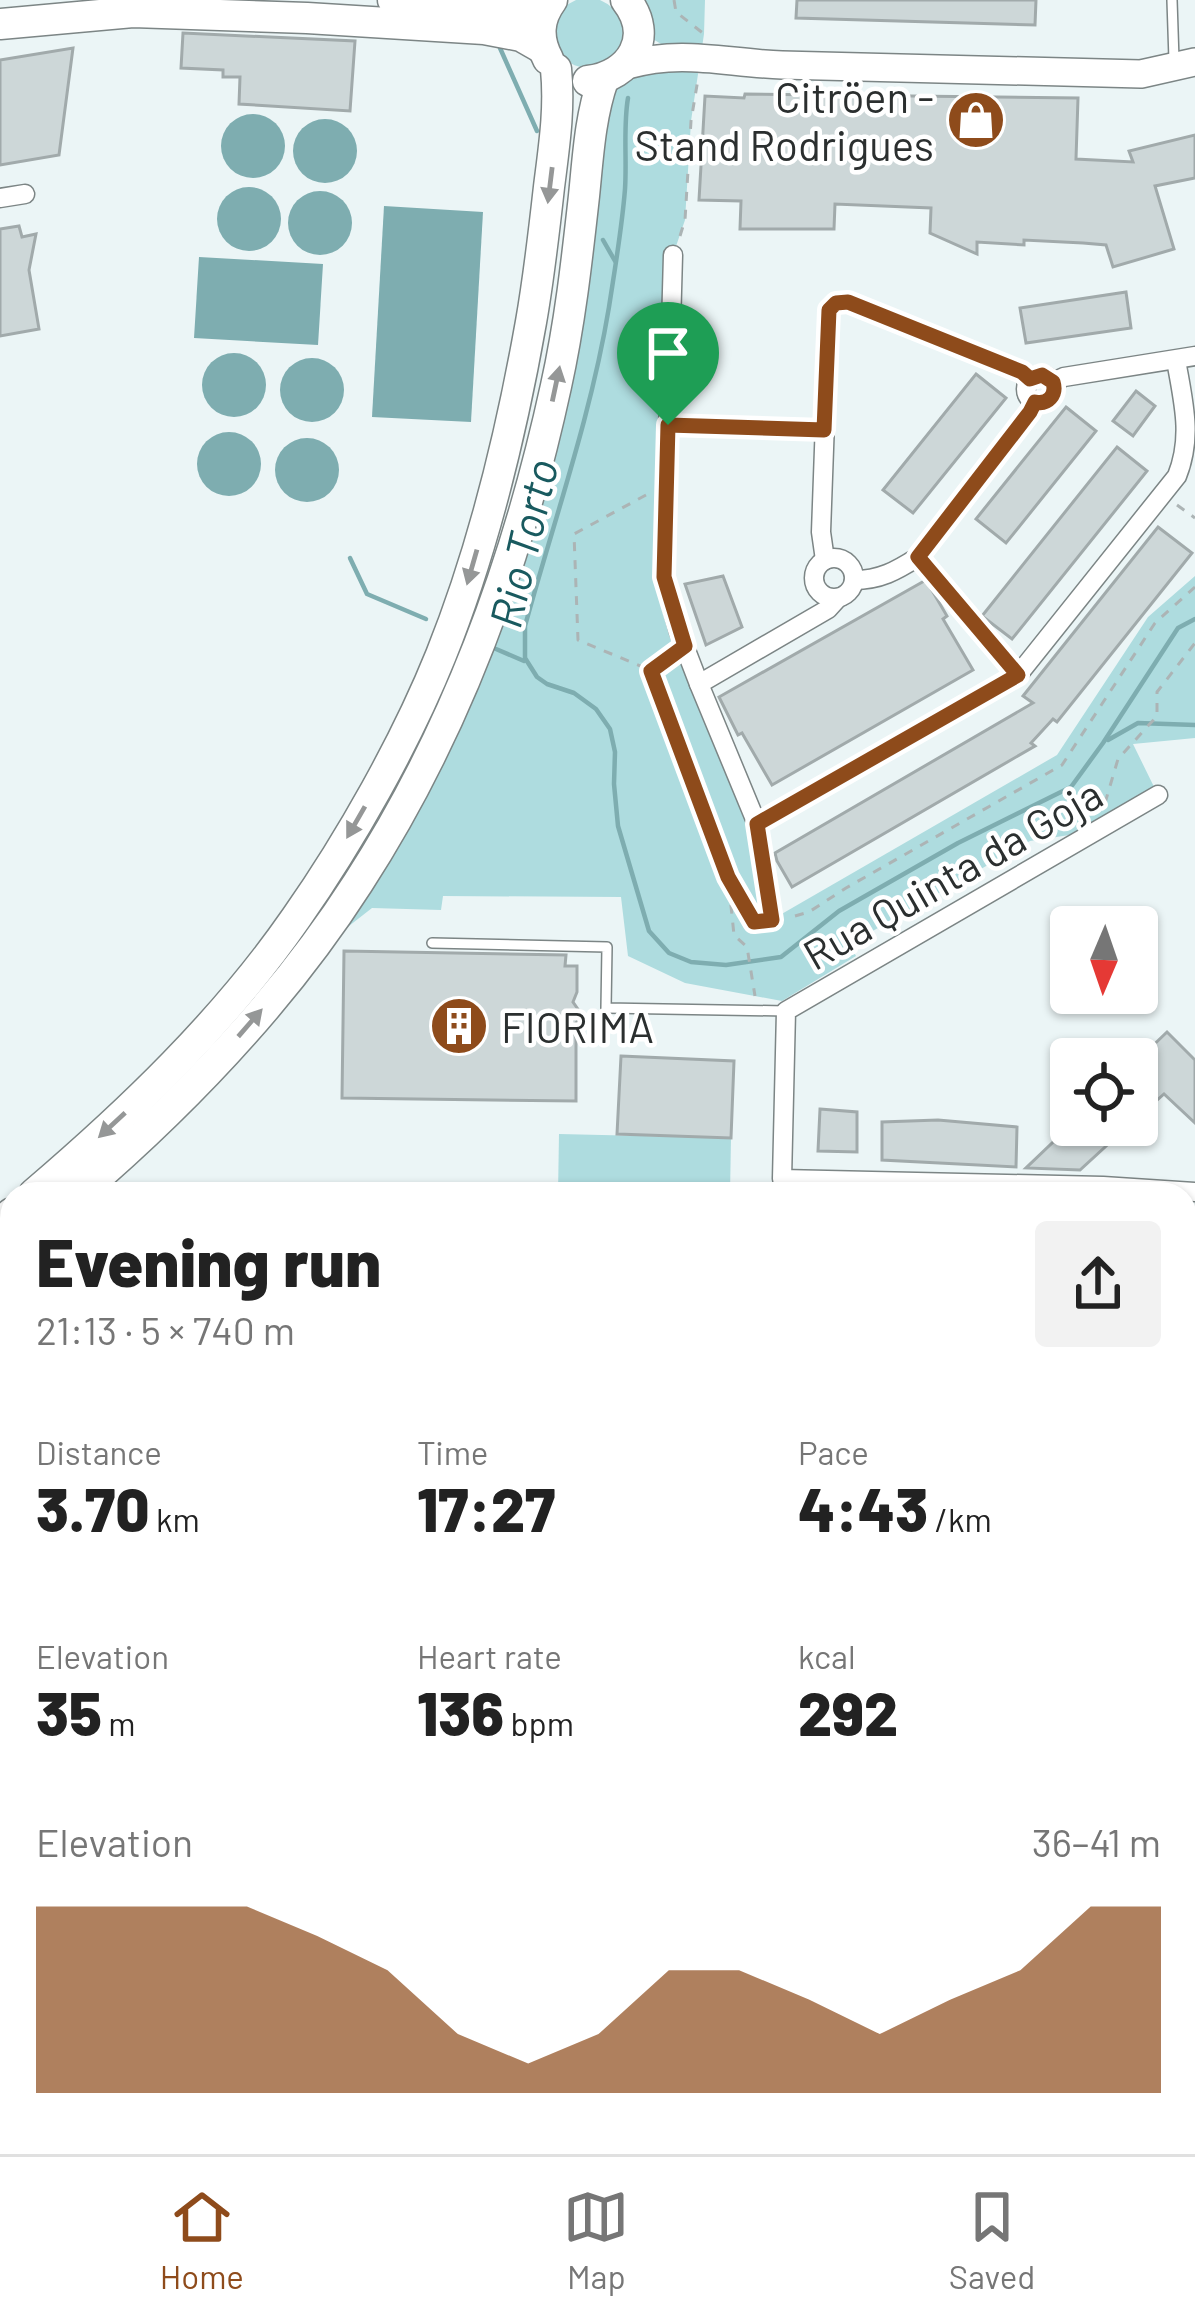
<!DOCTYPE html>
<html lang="en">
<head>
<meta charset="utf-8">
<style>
	:root { --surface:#fff; --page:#f2f2f2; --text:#222; --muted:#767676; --line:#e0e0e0; --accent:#8e4b1b }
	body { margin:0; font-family:Barlow,sans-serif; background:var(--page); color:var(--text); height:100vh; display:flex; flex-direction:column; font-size:45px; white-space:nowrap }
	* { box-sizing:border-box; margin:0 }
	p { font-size:39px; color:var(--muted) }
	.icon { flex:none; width:66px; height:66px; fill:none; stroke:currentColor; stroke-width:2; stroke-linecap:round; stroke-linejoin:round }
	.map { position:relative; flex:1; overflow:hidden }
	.panel { position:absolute; left:0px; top:1182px; width:1197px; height:972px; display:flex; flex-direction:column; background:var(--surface); border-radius:36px 36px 0 0; box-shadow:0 3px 9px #0004 }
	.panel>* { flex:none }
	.needle { width:78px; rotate:182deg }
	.buttons { position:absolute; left:1050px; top:906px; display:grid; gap:24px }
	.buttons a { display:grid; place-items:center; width:108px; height:108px; border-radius:12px; background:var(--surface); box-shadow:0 3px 9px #0004; font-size:60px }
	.pin { position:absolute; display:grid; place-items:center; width:102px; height:102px; color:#fff; margin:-123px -51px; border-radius:50% 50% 50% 0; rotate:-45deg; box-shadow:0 0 12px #0007 }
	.pin .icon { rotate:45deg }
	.round { display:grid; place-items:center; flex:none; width:126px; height:126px; border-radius:12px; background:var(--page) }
	.headline { display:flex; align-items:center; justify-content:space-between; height:204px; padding:0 36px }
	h1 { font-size:66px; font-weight:800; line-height:90px }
	.stats { display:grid; grid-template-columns:repeat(3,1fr); gap:18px; height:204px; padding:12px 36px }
	.stats div { display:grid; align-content:center }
	.stats b { font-size:60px; font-weight:800 }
	.stats small { font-size:33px; font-weight:400 }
	.stats p { font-size:33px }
	.chart { height:336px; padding:24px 36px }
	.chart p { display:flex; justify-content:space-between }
	.chart svg { width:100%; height:216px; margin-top:12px; fill:var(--accent); opacity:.7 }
	.tab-bar { display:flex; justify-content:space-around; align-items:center; height:168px; border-top:3px solid var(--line); background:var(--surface); font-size:33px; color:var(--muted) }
	.tab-bar a { display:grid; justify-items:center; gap:6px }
	.tab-bar .current { color:var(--accent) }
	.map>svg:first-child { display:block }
	.green { fill:#aedcdf }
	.water { fill:#7eadb0 }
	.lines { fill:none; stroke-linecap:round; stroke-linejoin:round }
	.stream { stroke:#7eadb0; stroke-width:4.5 }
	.building { fill:#cdd7d8; stroke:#a1aaab; stroke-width:3 }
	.lane-casing { stroke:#7c8585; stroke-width:12 }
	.street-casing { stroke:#7c8585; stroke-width:21 }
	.secondary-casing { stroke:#7c8585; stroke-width:30 }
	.primary-casing { stroke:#7c8585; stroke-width:33 }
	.path { stroke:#acb4b5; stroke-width:3; stroke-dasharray:9 9; stroke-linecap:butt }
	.lane { stroke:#fff; stroke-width:9 }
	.street { stroke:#fff; stroke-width:18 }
	.secondary { stroke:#fff; stroke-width:27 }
	.primary { stroke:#fff; stroke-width:30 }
	.oneway { fill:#959797 }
	.route-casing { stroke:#fff; stroke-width:24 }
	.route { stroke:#8e4b1b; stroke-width:15 }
	.labels { text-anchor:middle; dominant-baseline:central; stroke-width:9; stroke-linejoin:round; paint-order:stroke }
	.poi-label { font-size:42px; fill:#2b2f2f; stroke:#fff; text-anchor:end }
	.street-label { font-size:42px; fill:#2b2f2f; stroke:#fff }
	.water-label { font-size:45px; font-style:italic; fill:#195a5f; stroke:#fff }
</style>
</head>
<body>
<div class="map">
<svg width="1195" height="2154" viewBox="0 0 1195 2154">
	<rect width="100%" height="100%" fill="#ebf5f6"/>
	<!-- green -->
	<g class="green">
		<circle cx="588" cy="33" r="35"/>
		<path d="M633,0H705L704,34L691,121L685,220L673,255L664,577L757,824L773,919L1057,755L1148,617L1195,576V738L1133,744L1158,795L1096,831L1030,841L850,944L856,956L782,1001L685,983L628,956L621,897L443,896L441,910L372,908L331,940L519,531L603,80L678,54L646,35Z"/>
		<path d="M559,1134L731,1138L730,1194H558Z"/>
	</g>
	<!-- water -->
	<g class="water">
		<circle cx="253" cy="146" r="32"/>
		<circle cx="325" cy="151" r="32"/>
		<circle cx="249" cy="219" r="32"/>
		<circle cx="320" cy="223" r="32"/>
		<path d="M384,206L483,212L471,422L372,417Z"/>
		<path d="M199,257L323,264L318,345L194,338Z"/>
		<circle cx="234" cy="385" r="32"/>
		<circle cx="312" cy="390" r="32"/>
		<circle cx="229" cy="464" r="32"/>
		<circle cx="307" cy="470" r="32"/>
	</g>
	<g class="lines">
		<!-- stream -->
		<g class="stream">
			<path d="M500,48L537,131"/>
			<path d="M628,98C623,127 627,159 625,189C622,228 615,268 609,307C591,416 554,520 525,626V658L537,677L547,684L574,693L596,709L610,729L615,752L614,784L618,826L649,931L669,953L691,962L726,965L781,957L839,911L958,843L1071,787L1103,743L1178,628L1195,619"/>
			<path d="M603,240L615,261"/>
			<path d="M350,558L367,594L426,619"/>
			<path d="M496,649L524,661"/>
			<path d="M1108,740L1138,723L1195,725"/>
		</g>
	</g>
	<!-- building -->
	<g class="building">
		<path d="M797,0H1036L1035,25L796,18Z"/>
		<path d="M183,33L355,41L350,111L239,104L240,77H223V70L181,68Z"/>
		<path d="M73,48L59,155L0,165V60Z"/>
		<path d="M745,94L1078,98L1076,159L1133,162L1129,151L1195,135V178L1155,186L1174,249L1113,267L1106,245L1083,243L1024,240V245L977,242V254L930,233L931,208L835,204L834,229H740L741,201L699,200L705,96L744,98Z"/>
		<path d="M19,226L22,237L36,234L29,270L39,329L0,336V229Z"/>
		<path d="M1126,292L1131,328L1026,343L1020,308Z"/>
		<path d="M976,374L1006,398L913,513L883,490Z"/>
		<path d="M1136,391L1155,406L1133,436L1113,421Z"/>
		<path d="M1066,407L1096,431L1006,543L976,519Z"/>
		<path d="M1117,447L1147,471L1012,639L982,616Z"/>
		<path d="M1158,527L1192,553L1057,722L1053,719L1031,743L1035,746L792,887L777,861L775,853L1033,703L1023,696Z"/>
		<path d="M723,576L742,627L706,645L685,584Z"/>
		<path d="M926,580L947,616L943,619L973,670L772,785L742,733L738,735L719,697Z"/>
		<path d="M344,951L566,955L565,966H577V992L573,1002L582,1015L573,1027L576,1039V1101L342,1098Z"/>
		<path d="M1167,1032L1195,1060V1123L1164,1094L1137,1118V1061Z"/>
		<path d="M621,1056L734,1061L731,1138L617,1134Z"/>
		<path d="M820,1109L857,1112V1152L818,1151Z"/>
		<path d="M938,1120L1017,1127L1016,1167L882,1160V1122Z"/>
		<path d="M1071,1125H1129L1080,1170L1026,1168Z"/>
	</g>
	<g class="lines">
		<!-- lane casing -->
		<g class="lane-casing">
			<g id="lane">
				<path d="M1172,0L1174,60"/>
				<path d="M432,943L607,947L606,1008L786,1011"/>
			</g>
		</g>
		<!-- street casing -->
		<g class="street-casing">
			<g id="street">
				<path d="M0,198L25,194"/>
				<path d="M673,255L664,577L679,632L699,684L757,824L772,919"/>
				<circle cx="1040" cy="389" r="14"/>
				<path d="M1053,382L1064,377L1195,356"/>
				<circle cx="834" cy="578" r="20"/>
				<path d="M825,560L821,532L829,311L836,303L848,302L1021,372L1030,379"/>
				<path d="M854,580C880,580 896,571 918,557L1030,413L1035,402"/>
				<path d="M699,684L828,609L838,598"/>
				<path d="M1158,795L786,1011L782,1179L1103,1186L1195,1192"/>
				<path d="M757,824L1018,675L1177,476C1193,436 1183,401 1176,360"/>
				<path d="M1185,1346L1195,1337"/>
				<path d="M0,1669L12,1764"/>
				<path d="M1185,1770L1195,1765"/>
				<path d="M137,2142L138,2154"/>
				<path d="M437,2154L461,2142"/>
			</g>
		</g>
		<!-- secondary casing -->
		<g class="secondary-casing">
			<path id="secondary" d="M627,65C684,49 724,63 782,65C901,68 1021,70 1141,74L1195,62"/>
		</g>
		<!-- primary casing -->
		<g class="primary-casing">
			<g id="primary">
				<path d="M393,0L525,8L549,0"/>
				<path d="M0,24L133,12L307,18L484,29L521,36L542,48"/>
				<path d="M548,59C537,38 538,19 552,0"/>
				<path d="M588,81C631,76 655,37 626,0"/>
				<path d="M34,1194C130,1112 224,1022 296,918C350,841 406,742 441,655C484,548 511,435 531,322C539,277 544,232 549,187C554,147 560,109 556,69"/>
				<path d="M78,1194C183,1104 283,1000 358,883C456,732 518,561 556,386C570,323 577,259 584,196C588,157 590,117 603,80"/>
				<path d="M0,1223L12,1213"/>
				<path d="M0,1261L12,1250"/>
			</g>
		</g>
		<!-- path -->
		<g class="path">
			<path d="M674,0L676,12L704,34"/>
			<path d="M680,236L685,220L691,121L698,79"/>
			<path d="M688,425L805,429"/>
			<path d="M646,495L574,534L578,640L650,670"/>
			<path d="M1177,505L1195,518"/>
			<path d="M930,571L1005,660"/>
			<path d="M669,658L651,671L728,877L734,935L747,947L755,996"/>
			<path d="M1105,803L1118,759L1157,716V692L1195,643"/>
			<path d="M731,882L753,921"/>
			<path d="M795,916L809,912L846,888L1062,765L1155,623L1195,587"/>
		</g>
		<!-- lane -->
		<use href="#lane" class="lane"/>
		<!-- street -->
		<use href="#street" class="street"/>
		<!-- secondary -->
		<use href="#secondary" class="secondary"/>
		<!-- primary -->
		<use href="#primary" class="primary"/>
	</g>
	<!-- one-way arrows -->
	<defs><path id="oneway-solid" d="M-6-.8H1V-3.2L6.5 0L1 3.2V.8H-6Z" transform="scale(3)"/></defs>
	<g class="oneway">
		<use href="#oneway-solid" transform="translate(550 185) rotate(97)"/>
		<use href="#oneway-solid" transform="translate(556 384) rotate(-78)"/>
		<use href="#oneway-solid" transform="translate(472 567) rotate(106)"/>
		<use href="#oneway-solid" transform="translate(356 822) rotate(120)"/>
		<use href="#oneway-solid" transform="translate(250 1023) rotate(-49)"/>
		<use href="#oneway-solid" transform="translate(112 1125) rotate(137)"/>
	</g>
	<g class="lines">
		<!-- route casing -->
		<g class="route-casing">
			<path id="route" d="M848,302L1022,372L1030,379L1042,375L1053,382C1057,395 1048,405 1035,402L1030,412L918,557L1018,675L757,824L772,920L754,922L728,877L651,671L685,646L664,577L668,425L824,430L829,310L836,303Z"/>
		</g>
		<!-- route -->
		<use href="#route" class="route"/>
	</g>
	<!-- icons -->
	<defs>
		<g id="shop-disc" transform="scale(3)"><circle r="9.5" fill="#8e4b1b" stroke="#fff"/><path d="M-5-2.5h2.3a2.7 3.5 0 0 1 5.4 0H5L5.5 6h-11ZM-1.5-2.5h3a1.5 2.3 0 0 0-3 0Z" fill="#fff"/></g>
		<g id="building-disc" transform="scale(3)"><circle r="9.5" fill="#8e4b1b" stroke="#fff"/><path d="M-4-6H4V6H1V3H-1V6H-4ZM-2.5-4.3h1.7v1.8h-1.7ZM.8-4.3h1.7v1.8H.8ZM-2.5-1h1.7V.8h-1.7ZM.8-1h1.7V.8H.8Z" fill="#fff"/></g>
	</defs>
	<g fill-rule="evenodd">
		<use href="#shop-disc" x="976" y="120"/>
		<use href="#building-disc" x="459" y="1026"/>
	</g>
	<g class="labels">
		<!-- poi labels -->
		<g class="poi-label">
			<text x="934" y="96">Citröen -<tspan x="934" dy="48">Stand Rodrigues</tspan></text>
			<text x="501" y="1026" text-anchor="start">FIORIMA</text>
		</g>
		<!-- street labels -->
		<g class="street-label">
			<text transform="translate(952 873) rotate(-30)">Rua Quinta da Goja</text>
		</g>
		<!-- water labels -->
		<g class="water-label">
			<text transform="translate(522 543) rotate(-77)">Rio Torto</text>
		</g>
	</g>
</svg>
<div class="buttons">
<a><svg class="needle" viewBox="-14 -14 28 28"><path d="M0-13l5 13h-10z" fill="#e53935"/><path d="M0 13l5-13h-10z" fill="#767676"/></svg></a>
<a><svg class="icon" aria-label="locate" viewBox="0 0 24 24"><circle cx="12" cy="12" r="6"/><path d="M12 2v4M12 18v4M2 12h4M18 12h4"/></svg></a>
</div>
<div class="pin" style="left:668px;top:425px;background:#1e9e55"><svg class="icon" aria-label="arrive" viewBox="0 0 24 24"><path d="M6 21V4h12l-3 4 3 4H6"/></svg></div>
<section class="panel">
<div class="headline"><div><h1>Evening run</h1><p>21:13 · 5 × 740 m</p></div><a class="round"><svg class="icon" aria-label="share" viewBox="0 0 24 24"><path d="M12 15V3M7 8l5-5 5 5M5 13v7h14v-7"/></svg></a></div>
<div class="stats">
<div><p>Distance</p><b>3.70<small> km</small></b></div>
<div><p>Time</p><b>17:27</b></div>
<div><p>Pace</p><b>4:43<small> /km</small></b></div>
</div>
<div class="stats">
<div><p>Elevation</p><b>35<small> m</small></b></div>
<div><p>Heart rate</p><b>136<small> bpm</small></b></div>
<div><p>kcal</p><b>292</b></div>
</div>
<div class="chart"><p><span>Elevation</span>36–41 m</p>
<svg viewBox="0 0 160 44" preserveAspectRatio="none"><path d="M0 44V6L10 6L20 6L30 6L40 12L50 19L60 32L70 38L80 32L90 19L100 19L110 25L120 32L130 25L140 19L150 6L160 6V44z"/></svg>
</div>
</section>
</div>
<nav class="tab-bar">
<a class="current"><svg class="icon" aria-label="home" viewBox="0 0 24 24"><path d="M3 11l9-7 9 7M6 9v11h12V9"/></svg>Home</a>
<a><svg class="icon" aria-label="map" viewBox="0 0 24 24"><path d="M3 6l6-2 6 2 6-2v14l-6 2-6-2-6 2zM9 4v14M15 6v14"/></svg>Map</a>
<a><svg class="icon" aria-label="saved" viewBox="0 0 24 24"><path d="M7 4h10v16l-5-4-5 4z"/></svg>Saved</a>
</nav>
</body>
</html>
